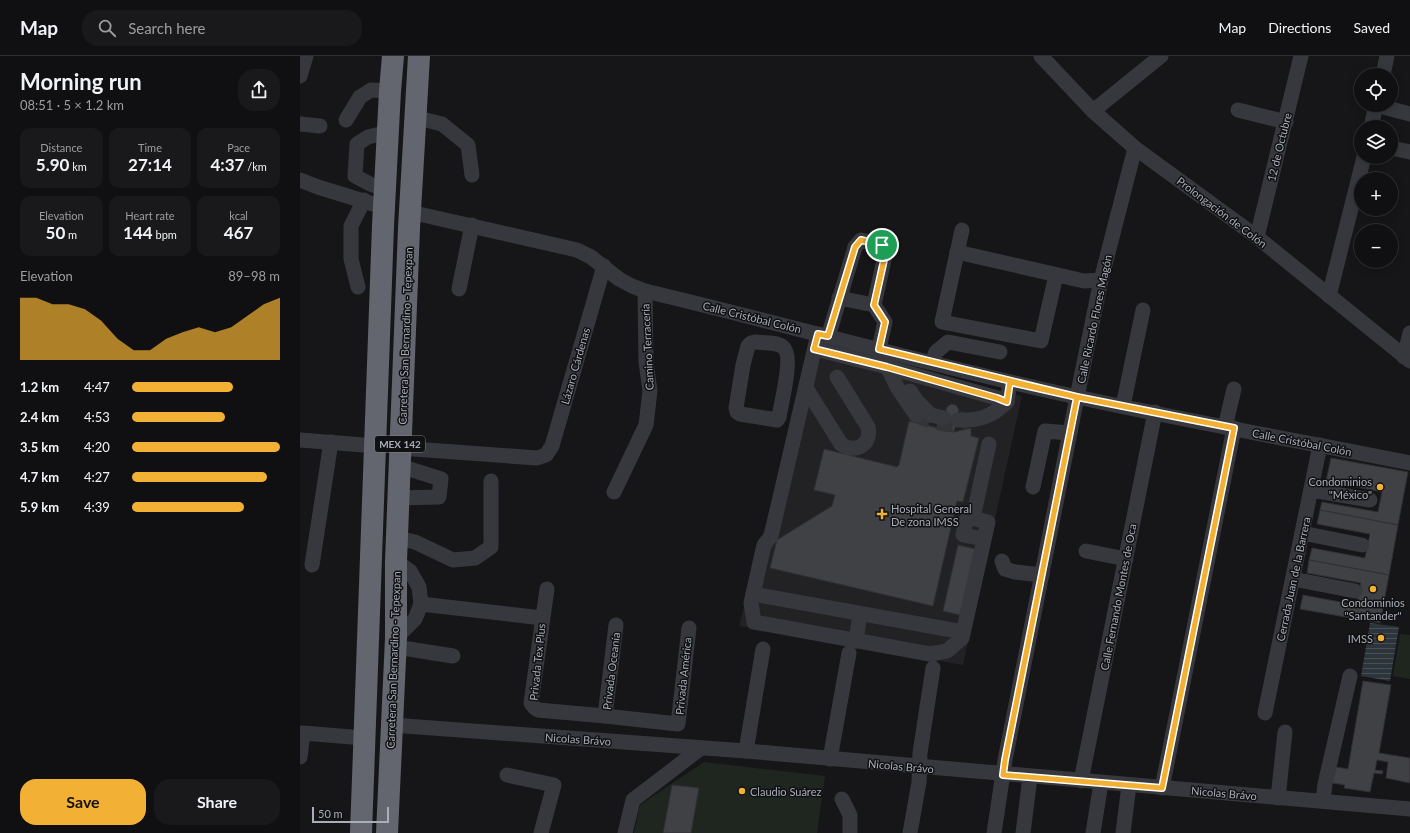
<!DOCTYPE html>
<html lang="en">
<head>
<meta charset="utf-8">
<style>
	:root { --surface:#101012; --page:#19191b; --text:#f1f3f6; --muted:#9c9d9f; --line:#303032; --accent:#f2b134 }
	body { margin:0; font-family:Lato,sans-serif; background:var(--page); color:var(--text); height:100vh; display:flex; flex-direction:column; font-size:15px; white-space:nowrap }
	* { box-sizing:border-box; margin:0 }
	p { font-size:13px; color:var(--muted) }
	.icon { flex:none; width:22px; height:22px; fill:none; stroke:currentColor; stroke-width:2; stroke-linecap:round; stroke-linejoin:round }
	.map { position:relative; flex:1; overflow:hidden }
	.sheet { display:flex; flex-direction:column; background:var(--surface); width:300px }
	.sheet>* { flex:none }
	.controls { position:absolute; left:1054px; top:12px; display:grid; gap:8px }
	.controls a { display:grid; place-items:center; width:44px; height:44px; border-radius:50%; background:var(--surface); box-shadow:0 2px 10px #0003,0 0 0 1px var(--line); font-size:20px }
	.scale { position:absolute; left:12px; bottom:10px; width:77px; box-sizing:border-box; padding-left:4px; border:2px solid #a8adb8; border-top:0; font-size:11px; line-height:14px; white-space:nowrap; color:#a8adb8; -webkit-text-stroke:3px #111113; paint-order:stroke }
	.pin { position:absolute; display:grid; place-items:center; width:34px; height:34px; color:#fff; margin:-17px; border:2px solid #fff; border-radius:50%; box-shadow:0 1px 4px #0007 }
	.round { display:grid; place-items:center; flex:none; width:42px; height:42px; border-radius:16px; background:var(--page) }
	.overview { display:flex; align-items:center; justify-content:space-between; height:68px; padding:0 20px }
	h1 { font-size:22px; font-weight:700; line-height:30px }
	.metrics { display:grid; grid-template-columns:repeat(3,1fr); gap:6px; height:68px; padding:4px 20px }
	.metrics div { display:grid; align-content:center; border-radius:10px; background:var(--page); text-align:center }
	.metrics b { font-size:17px; font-weight:700 }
	.metrics small { font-size:11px; font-weight:400 }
	.metrics p { font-size:11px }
	.chart { height:112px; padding:8px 20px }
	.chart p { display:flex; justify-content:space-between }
	.chart svg { width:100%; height:72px; margin-top:4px; fill:var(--accent); opacity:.7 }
	.button { display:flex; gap:8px; margin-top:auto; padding:8px 20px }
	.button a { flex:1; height:46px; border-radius:16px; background:var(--accent); color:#111; font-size:16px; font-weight:700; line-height:46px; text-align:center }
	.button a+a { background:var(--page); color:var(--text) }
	ul { padding:0 20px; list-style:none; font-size:13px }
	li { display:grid; grid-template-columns:64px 48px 1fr; align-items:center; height:30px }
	li i { height:10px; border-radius:5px; background:var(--accent) }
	header { display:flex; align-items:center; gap:24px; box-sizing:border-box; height:56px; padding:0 20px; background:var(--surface); border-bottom:1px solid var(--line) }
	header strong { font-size:19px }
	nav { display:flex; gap:22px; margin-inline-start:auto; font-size:14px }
	.search { width:280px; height:36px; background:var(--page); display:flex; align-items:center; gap:10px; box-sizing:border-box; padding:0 14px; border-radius:16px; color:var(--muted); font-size:15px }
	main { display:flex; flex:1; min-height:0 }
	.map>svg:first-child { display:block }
	.built { fill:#222225 }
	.green { fill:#1e261f }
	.water { fill:url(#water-rules) }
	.building { fill:#404145; stroke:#303034 }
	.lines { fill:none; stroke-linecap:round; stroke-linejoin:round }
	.minor-tunnel { stroke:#333438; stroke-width:15; stroke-dasharray:15 8; stroke-linecap:butt }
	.minor { stroke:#37383d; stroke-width:15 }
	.highway { stroke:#63666e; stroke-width:22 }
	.route-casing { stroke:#fff; stroke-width:8 }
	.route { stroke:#f2b134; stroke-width:5 }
	.poi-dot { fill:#f2b134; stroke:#111113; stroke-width:1.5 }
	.labels { text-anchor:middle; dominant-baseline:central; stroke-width:3; stroke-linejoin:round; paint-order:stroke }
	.shield { fill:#111113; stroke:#7b7e86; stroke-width:1 }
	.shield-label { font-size:10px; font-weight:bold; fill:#a8adb8 }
	.street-label { font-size:11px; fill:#a8adb8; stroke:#111113 }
	.poi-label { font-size:11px; fill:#a8adb8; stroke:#111113; text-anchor:end }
</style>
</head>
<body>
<header>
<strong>Map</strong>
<div class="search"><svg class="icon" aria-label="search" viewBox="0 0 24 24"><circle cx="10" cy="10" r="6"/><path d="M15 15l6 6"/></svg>Search here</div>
<nav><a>Map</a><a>Directions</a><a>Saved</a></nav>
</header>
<main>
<section class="sheet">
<div class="overview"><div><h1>Morning run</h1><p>08:51 · 5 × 1.2 km</p></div><a class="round"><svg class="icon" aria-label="share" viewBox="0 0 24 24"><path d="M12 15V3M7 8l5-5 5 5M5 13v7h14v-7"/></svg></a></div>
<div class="metrics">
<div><p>Distance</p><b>5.90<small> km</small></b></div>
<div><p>Time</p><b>27:14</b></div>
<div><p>Pace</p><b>4:37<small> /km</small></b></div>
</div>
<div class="metrics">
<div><p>Elevation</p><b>50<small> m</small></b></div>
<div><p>Heart rate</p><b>144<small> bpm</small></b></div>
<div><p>kcal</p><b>467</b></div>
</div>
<div class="chart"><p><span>Elevation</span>89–98 m</p>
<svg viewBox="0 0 160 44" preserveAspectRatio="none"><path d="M0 44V6L10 6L20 10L30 10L40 13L50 20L60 31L70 38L80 38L90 31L100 27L110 24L120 27L130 24L140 17L150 10L160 6V44z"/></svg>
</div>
<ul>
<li><b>1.2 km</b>4:47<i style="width:68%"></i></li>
<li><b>2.4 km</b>4:53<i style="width:63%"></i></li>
<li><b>3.5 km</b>4:20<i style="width:100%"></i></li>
<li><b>4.7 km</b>4:27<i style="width:91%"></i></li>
<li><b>5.9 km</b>4:39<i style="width:76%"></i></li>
</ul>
<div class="button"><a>Save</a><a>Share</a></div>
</section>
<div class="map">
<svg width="1110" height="777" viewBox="0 0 1110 777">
	<defs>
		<pattern id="water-rules" width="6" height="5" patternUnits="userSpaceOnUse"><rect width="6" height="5" fill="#2c353c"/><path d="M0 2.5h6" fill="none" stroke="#485056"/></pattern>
	</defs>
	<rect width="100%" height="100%" fill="#161618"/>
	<!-- built -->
	<path class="built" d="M512,286L722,340L663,609L439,570L498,346Z"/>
	<!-- green -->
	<g class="green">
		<path d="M1100,578L1110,579V623L1093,620Z"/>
		<path d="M404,706L525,720L517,777H334L340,749Z"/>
	</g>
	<!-- water -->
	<path class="water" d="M1070,567L1099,571L1090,625L1061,620Z"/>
	<!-- building -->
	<g class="building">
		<path d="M651,348L656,349L659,354L654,376L642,373L647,351Z"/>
		<path d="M609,365L654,376L671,372V380L679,382L663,446L657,445L633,550L470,512L477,484L532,450L535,439L514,434L524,393L597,411L599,409Z"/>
		<path d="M1031,402L1108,416L1098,469L1020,454L1022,446L1078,456L1082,436L1026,425Z"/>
		<path d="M1020,454L1098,469L1089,519L1009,504L1012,492L1065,502L1070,478L1017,468Z"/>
		<path d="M658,489L675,493L660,559L643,555Z"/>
		<path d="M1009,504L1089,519L1080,567L1000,553L1003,539L1056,549L1061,527L1007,517Z"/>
		<path d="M1063,625L1091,629L1079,697L1110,702V727L1086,722L1088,706L1077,704L1075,714L1083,715L1082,718L1074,717L1070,736L1044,732L1045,729L1027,726L1029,710L1048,713Z"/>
		<path d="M372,729L399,732L391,777H363Z"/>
	</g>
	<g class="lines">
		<!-- minor-tunnel -->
		<path class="minor-tunnel" d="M616,359C625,364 648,371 658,368C661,367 664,363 666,362"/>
		<!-- minor -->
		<g class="minor">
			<path d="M741,0L793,55L835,92L957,181L1110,305"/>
			<path d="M1083,19L1087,0"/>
			<path d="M0,20L6,0"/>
			<path d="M1076,49L1110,58"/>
			<path d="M938,54L986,66"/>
			<path d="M793,55L861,0"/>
			<path d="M114,61L142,68L168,89L172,119"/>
			<path d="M46,64L60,41L71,34L90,35"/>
			<path d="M0,68L20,70"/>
			<path d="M1071,71L1076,49"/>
			<path d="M1091,92L1110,96"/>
			<path d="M0,124L18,131L73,148"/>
			<path d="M85,133L70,128L55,120L57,88L68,81L88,76"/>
			<path d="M110,156L277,194L291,201L319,223L332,230L345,235C489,269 632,310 777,341C888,365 999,385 1110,407"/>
			<path d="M662,174L642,266L741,285L756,219"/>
			<path d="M957,181L1001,0"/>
			<path d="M657,196L784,225L801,224"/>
			<path d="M58,231L51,203V170L64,144"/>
			<path d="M159,233L172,169"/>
			<path d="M1029,240L1064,101"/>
			<path d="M539,242L574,249"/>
			<path d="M518,278L471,480L464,489L451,547L454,566L630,598L647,595L662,582L688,466L667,461L663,479L684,483"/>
			<path d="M528,281L555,191L561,184L582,189L586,195L574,249L585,266L579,293L597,331L616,359"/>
			<path d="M455,286C463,287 477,286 483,291C494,299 481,348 479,361L477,364L440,358L437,356L436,352L443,309L448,290L451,287Z"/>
			<path d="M515,293L587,311L697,342L707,346L710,326"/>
			<path d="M1104,301L1110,277"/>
			<path d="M632,306L636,296L648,286L700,296"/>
			<path d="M506,332L541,388C555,398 572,389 568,371L537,321"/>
			<path d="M610,335L616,344L631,359L644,362"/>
			<path d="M823,350L843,254"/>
			<path d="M658,364C679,365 691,361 707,346"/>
			<path d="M925,371L934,333"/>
			<path d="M0,384L76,390"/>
			<path d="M100,392L237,402L246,399L252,390L304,210"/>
			<path d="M733,431L745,375L770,377"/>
			<path d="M1011,434L1070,444"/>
			<path d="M314,436L346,369L350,335L346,306L345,235"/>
			<path d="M99,442L139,441L141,423L100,410"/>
			<path d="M673,462L689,388"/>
			<path d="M1002,477L1062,489"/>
			<path d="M97,482L115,486L153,504L175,502L191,491V425"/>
			<path d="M786,495L826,503"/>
			<path d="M702,505L705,513L715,516L742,519"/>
			<path d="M12,509L31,386"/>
			<path d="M993,523L1055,535"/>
			<path d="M247,533L231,647L235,652L238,654L305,660L378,668L389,572"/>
			<path d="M453,538L663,576"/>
			<path d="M121,548L242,562"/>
			<path d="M96,582L115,563L121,548L119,531L110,515L96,505"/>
			<path d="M556,585L560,558"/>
			<path d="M95,592L109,593L153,600"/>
			<path d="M965,657L1020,389"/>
			<path d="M305,660L316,569"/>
			<path d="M92,669L446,695L1110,753"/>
			<path d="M446,695L463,593"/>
			<path d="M0,701L3,677L64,682"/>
			<path d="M530,703L549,597"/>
			<path d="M207,719L254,729L241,777"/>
			<path d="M781,725L855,356"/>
			<path d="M862,732L934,372"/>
			<path d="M978,742L985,676"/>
			<path d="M542,743L550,759V777"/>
			<path d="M1023,745L1025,728L1050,620"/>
			<path d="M325,777L333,744L401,692"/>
			<path d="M610,777L619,726L620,697L633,612"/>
			<path d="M694,777L705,704L777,341L801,224L835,92"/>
			<path d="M723,777L730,721"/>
			<path d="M793,777L801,727"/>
			<path d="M823,777L829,729"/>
		</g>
		<!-- highway -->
		<g class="highway">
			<path d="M61,777L83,170L90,35L93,0"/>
			<path d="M87,777L96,582V505L109,172L119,0"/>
		</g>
	</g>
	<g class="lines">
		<!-- route casing -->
		<g class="route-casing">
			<path id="route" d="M582,189L586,195L574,249L585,266L579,293L777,341L705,704L703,719L862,732L934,372L777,341L710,326L707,346L697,342L587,311L514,293L518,278L528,280L555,191L561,184L582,189"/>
		</g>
		<!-- route -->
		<use href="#route" class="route"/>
	</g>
	<!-- markers -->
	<g class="poi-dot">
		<circle cx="1080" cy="431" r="4"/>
		<path d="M580 452h4v4h4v4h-4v4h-4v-4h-4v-4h4z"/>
		<circle cx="1073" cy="533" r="4"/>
		<circle cx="1081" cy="582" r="4"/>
		<circle cx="442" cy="735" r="4"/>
	</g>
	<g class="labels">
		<!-- shield labels -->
		<rect class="shield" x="75" y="380" width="50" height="16" rx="3"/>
		<g class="shield-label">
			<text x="100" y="388">MEX 142</text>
		</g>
		<!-- street labels -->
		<g class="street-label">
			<text transform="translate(979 91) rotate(-76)">12 de Octubre</text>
			<text transform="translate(922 156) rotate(37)">Prolongación de Colón</text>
			<text transform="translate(452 261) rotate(14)">Calle Cristóbal Colón</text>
			<text transform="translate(794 263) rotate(-78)">Calle Ricardo Flores Magón</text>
			<text transform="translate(105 280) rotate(-88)">Carretera San Bernardino - Tepexpan</text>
			<text transform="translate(347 291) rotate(-93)">Camino Terracería</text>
			<text transform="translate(275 310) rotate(-74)">Lázaro Cárdenas</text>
			<text transform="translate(1002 386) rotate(11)">Calle Cristóbal Colón</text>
			<text transform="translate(993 523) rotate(-78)">Cerrada Juan de la Barrera</text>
			<text transform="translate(818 541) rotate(-79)">Calle Fernando Montes de Oca</text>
			<text transform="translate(93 604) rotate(-88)">Carretera San Bernardino - Tepexpan</text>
			<text transform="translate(237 606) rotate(-84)">Privada Tex Plus</text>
			<text transform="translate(311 615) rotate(-83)">Privada Oceanía</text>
			<text transform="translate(383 620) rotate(-84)">Privada América</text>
			<text transform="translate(278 683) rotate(4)">Nicolas Brávo</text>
			<text transform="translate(601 710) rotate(5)">Nicolas Brávo</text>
			<text transform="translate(924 737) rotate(5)">Nicolas Brávo</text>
		</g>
		<!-- poi labels -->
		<g class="poi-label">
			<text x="1072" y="425">Condominios<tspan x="1072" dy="13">"México"</tspan></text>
			<text x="591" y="452" text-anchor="start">Hospital General<tspan x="591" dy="13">De zona IMSS</tspan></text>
			<text x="1073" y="546" text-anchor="middle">Condominios<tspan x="1073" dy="13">"Santander"</tspan></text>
			<text x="1073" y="582">IMSS</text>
			<text x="450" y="735" text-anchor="start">Claudio Suárez</text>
		</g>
	</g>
</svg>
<div class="controls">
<a><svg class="icon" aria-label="locate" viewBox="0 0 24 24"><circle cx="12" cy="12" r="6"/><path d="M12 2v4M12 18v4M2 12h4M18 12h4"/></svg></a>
<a><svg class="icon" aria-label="layers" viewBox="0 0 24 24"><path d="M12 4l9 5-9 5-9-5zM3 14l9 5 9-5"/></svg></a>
<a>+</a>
<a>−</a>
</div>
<div class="scale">50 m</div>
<div class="pin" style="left:582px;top:189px;background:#1e9e55"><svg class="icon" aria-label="arrive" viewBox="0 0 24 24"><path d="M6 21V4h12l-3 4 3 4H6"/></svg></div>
</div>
</main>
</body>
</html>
